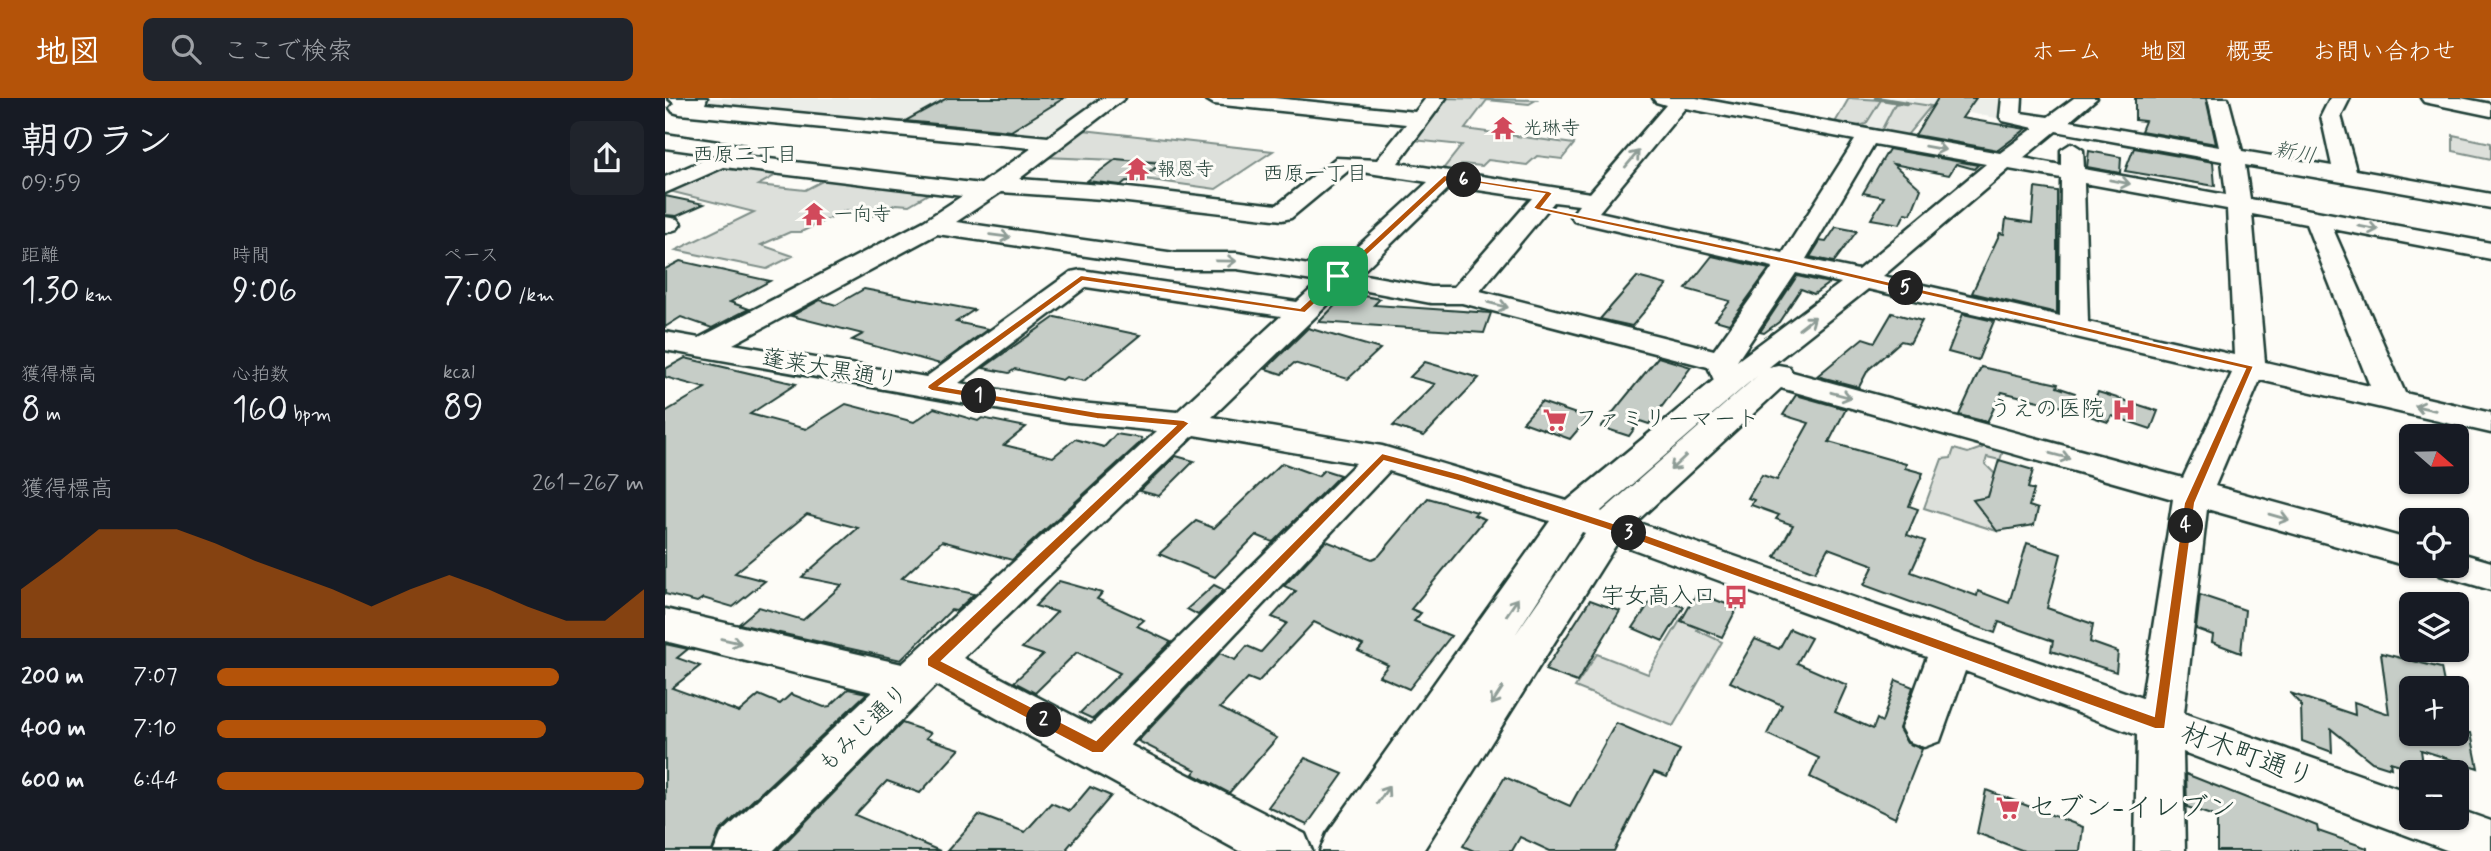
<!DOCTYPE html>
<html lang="ja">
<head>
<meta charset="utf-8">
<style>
	:root { --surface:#171b24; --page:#20242c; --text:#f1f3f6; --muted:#9ea1a6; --accent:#b45309 }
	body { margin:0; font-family:Mynerve,"Klee One",sans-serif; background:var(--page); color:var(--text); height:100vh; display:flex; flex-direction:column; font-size:26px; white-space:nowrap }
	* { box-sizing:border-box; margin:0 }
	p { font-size:23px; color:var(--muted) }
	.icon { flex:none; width:38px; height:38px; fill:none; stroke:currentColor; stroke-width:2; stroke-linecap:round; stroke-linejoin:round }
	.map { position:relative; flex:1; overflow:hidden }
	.drawer { display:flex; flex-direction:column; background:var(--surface); width:665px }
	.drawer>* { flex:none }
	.needle { width:46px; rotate:110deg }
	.tools { position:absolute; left:1734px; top:326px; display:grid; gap:14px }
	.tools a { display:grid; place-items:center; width:70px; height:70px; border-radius:10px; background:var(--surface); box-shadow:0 2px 5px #0004; font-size:35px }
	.pin { position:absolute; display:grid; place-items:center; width:60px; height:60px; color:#fff; margin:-30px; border-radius:14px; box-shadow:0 4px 10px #0006 }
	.km { position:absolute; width:35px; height:35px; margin:-18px; border-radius:50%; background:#222; color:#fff; font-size:19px; line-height:35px; text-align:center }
	.round { display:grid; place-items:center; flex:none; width:74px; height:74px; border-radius:10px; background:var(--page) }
	.summary { display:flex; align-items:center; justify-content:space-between; height:119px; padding:0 21px }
	h1 { font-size:38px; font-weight:600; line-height:52px }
	.stats { display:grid; grid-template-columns:repeat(3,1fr); gap:10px; height:119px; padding:7px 21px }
	.stats div { display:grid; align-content:center }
	.stats b { font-size:35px; font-weight:600 }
	.stats small { font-size:19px; font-weight:400 }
	.stats p { font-size:19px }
	.chart { height:196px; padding:14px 21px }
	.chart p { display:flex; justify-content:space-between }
	.chart svg { width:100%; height:126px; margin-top:7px; fill:var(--accent); opacity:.7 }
	ul { padding:0 21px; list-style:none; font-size:23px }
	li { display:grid; grid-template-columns:112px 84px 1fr; align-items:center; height:52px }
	li i { height:18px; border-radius:9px; background:var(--accent) }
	header { display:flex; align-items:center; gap:42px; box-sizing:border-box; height:98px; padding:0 35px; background:var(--accent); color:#fff }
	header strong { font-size:33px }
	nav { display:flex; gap:38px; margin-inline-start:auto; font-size:24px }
	.search { width:490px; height:63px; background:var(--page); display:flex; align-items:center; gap:18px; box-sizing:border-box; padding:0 24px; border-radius:10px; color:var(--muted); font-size:26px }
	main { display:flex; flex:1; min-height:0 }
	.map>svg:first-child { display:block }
	.built { fill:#eceee9 }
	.green { fill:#dde0db; stroke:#7e8e88; stroke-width:2 }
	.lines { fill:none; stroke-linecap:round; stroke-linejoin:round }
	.stream { stroke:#75877f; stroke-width:4.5 }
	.building { fill:#c6cdc7; stroke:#1f3d34; stroke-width:2 }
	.minor-casing { stroke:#1f3d34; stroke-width:5 }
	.minor { fill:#fdfcf7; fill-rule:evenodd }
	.oneway { stroke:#8e9c96 }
	.route { fill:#b45309; stroke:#fff; stroke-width:2; fill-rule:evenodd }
	.labels { text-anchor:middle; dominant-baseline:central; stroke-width:6; stroke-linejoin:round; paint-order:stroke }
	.far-poi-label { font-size:19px; fill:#1f3d34; stroke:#fdfcf7; text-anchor:start }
	.far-water-label { font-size:21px; font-style:italic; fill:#435c53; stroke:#fdfcf7 }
	.far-neighbourhood-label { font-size:21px; fill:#1f3d34; stroke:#fdfcf7 }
	.street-label { font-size:23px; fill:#1f3d34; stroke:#fdfcf7 }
	.poi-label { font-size:23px; fill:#1f3d34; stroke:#fdfcf7; text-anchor:end }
	.near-street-label { font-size:28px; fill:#1f3d34; stroke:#fdfcf7 }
	.near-poi-label { font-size:28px; fill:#1f3d34; stroke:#fdfcf7; text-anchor:start }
</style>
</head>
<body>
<header>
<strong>地図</strong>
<div class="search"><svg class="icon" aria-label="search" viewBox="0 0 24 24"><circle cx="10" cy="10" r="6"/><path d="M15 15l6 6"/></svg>ここで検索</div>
<nav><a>ホーム</a><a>地図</a><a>概要</a><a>お問い合わせ</a></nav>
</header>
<main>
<section class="drawer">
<div class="summary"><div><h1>朝のラン</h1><p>09:59</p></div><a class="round"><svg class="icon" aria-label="share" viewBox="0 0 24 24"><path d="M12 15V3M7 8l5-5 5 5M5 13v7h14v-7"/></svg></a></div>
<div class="stats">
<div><p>距離</p><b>1.30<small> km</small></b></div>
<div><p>時間</p><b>9:06</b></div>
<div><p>ペース</p><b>7:00<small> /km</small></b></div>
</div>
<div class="stats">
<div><p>獲得標高</p><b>8<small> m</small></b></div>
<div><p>心拍数</p><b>160<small> bpm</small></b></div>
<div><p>kcal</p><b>89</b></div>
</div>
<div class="chart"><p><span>獲得標高</span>261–267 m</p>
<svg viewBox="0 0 160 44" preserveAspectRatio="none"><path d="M0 44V27L10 17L20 6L30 6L40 6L50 11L60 17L70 22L80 27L90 33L100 27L110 22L120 27L130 33L140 38L150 38L160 27V44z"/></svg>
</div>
<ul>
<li><b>200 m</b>7:07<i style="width:80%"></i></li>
<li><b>400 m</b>7:10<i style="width:77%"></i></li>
<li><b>600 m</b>6:44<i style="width:100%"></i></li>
</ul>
</section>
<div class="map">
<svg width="1826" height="753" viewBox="0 0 1826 753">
	<rect width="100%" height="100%" fill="#fdfcf7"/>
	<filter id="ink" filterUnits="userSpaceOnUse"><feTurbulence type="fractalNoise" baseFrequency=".0143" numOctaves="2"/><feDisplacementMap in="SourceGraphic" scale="14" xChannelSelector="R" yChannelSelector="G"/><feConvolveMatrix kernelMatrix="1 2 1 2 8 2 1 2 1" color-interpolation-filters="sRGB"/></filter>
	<g filter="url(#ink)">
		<!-- built -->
		<g class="built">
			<path d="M43,0H441L382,43L23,9Z"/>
			<path d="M1184,0H1344L1342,22L1266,8L1239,41L1168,28Z"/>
		</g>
		<!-- green -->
		<g class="green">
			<path d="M778,0L871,2L864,6L822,2L800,31L909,46L897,61L872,58L862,67L823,62L817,68L797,66L788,76L775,75L797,47L748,42Z"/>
			<path d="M1184,0L1216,2L1201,26L1181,31L1168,28Z"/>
			<path d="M1240,4L1266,8L1239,41L1226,39L1217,31L1230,6Z"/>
			<path d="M418,32L608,53L551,91L479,81L498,64L380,59Z"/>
			<path d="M1788,37L1826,45V61L1788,53Z"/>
			<path d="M62,63L124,70L93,87L140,92L171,76L275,89L244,107L231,106L207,118L181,112L136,134H125L96,147L128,158L102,171L11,152L89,114L0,92Z"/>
			<path d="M1318,343L1339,350L1335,362L1322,359L1320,366L1330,376L1323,399L1309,402L1332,433L1259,410L1277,361L1286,360L1289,351L1303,355L1317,350Z"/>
			<path d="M1016,521L1034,528L1032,532L1057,544L1008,628L910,589L932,556L983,576Z"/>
		</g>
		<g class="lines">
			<!-- stream -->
			<path class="stream" d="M1211,0L1241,5"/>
		</g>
		<!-- building -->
		<g class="building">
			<path d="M282,0H399L346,33L240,23Z"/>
			<path d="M1273,0H1311L1297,20L1361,31L1333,52L1250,37Z"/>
			<path d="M1470,0H1541L1551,46L1476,33L1480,23L1470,22Z"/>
			<path d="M1469,50L1548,64L1550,88L1460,73Z"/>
			<path d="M1224,51L1313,67L1309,71L1291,66L1284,77L1228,66L1256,91L1246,116L1240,115L1235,126L1206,121L1219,99L1198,95Z"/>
			<path d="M1424,53L1456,59L1455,75L1422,69Z"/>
			<path d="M451,61L496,65L473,84L461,83L456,87L422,83Z"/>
			<path d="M1370,90L1392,93V215L1307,195L1335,135L1339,136L1341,121L1367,125Z"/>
			<path d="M0,98L39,106L12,118L0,117Z"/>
			<path d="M1171,129L1192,133L1169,164L1145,159L1155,143L1161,144Z"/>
			<path d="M1047,158L1104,171L1064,226L1050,222L1065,203L1021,191Z"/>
			<path d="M15,163L105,183L65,204L84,211L47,230L16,219L0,229V171Z"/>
			<path d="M1132,178L1164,185L1149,196L1136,191L1114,224L1099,235L1095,234Z"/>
			<path d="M972,179L1002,187L967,228L935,221Z"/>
			<path d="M199,191L309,212L291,224L323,231L275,266L187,242L198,236L126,218L155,202L171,207Z"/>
			<path d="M682,195L715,201L709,207L826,215L819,235L654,224Z"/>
			<path d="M1227,215L1257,223L1245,245L1236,243L1203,272L1194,289L1152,278L1198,240L1210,244Z"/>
			<path d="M1298,216L1329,223L1313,262L1283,254Z"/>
			<path d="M390,219L475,237L419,283L401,279L397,282L350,271L344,275L318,270Z"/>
			<path d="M643,230L715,251L683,281L629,265L617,276L601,271Z"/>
			<path d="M993,259L1026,269L984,326L975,323L964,338L936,329Z"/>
			<path d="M20,260L131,286L85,316L141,331L181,306L249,324L269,310L313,323L317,320L361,329L339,347L388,359L410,341L439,349L451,336L476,340L477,343L347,462L277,443L237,480L309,496L291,513L286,512L236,562L74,526L94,509L138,522L177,487L137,479L193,430L142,416L70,475L100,483L68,509L38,500L32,504L0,496V314L40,290L0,279V271Z"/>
			<path d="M760,264L814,280L759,338L728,328L770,286L745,279Z"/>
			<path d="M1316,269L1393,286L1392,289L1410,295L1406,311L1337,294L1322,324L1294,317Z"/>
			<path d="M1433,294L1493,313L1486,331L1447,318L1443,324L1421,317Z"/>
			<path d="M1131,297L1181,311L1164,344L1241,366L1240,370L1258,375L1244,408L1253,411L1242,437L1260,443L1246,474L1312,498L1313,493L1344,505L1362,445L1396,456L1382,510L1428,526L1425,544L1453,554L1451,574L1386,553L1388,543L1334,524L1330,535L1199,487L1209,467L1163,450L1150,474L1110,459L1128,427L1111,421L1114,417L1086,407L1089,402L1083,400L1097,377L1112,382L1144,325L1118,317Z"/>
			<path d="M876,304L923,320L905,341L858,324Z"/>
			<path d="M511,358L529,363L494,398L475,393Z"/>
			<path d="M1334,362L1368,372L1363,390L1369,392L1364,408L1373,411L1369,427L1332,433L1308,402L1323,399Z"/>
			<path d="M617,365L653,378L659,372L675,377L608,444L591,437L550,479L494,456L531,423L549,430Z"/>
			<path d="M763,400L812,414L809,417L820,421L746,511L756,515L749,523L786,538L744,591L714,578L723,567L693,553L698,547L649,524L593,584L583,580L555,610L612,640L564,695L528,676L531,672L473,643L555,555L570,562L582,548L596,554L622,525L607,519L631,493L619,488L661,443L707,461L714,458Z"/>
			<path d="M394,483L437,495L432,501L479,522L472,528L506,544L428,621L415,615L455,575L412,554L370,595L349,584L378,557L357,550L392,514L370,508Z"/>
			<path d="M549,487L559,492L533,517L522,511Z"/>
			<path d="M1032,495L1072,510L1057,539L1016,523Z"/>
			<path d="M1535,497L1580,512L1576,555L1547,544L1548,537L1531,531Z"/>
			<path d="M989,498L1019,509L998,543L968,530Z"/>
			<path d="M925,502L955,513L912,584L880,572Z"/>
			<path d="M1125,531L1146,540L1132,565L1182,587L1170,614L1208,631L1212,621L1217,624L1231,582L1248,589L1234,631L1242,645L1257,651L1230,720L1145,679L1154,660L1102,636L1117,607L1065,584L1090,541L1114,551Z"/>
			<path d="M0,546L23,551L12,560L35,568L7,590L74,614L94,597L115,606L126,596L159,609L165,608L183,591L202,595L54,734L47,753H0Z"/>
			<path d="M1716,555L1776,570L1780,590H1746V635H1806L1813,670L1756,652L1759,674L1725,664L1726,670L1707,664L1666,631L1667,654L1637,643L1636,607L1625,595L1690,617L1689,604L1724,616Z"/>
			<path d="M237,625L266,635L261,640L295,651L255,695L222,683L190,717L275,753H112Z"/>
			<path d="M951,625L1015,652L1002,679L989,674L949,753H885L855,739L847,753H809L798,748L840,679L905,708Z"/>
			<path d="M640,660L678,676L642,727L603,709Z"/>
			<path d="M1521,676L1652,728L1653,733L1702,750V753H1552V719L1522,709Z"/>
			<path d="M425,689L446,698L402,750L404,753H282L314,717L360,734L386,705L405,713Z"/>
			<path d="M1321,692L1418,729L1415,753H1359L1312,735Z"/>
		</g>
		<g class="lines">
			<!-- minor casing -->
			<g class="minor-casing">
				<g id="minor">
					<path d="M3,0H42L40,6L383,39L437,0H460L354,81L437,87L612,107L671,60L712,62L741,26L549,6L539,0H609L750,14L761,0H781L733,65L925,95L1001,7L991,4L988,0H1031L1335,55L1369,30L1338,23L1335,19L1337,0H1357L1356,15L1383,19L1409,0H1432L1405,23L1554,49L1543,0H1563L1577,53L1667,68L1656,18L1665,0H1685L1676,18L1691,72L1826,96V110L1580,67L1585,101L1826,145V161L1668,131L1740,295L1826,315V335L1595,282L1550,388L1746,442V467H1751L1746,469L1542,411L1519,615L1746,695V719H1792V711L1826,723V753H1784L1518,654L1520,753H1470L1472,637L1300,573L1275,643L1259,649L1243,643L1236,630L1262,559L952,445L758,753H655L662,736L885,423L724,373L465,647L640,736L647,753H574L271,587L108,753H49L56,736L207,594L0,543V511L237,566L492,333L404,324L0,252V234L34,240L259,123L297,98L59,69L0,95V79L50,57L0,50V36L80,48L83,53L79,58L316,86L367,50L15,16L8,14L5,10L9,5ZM1020,10L1190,42L1118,155L934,114ZM1391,33L1557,63L1561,97L1419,71L1418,52L1407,45L1396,52V67L1358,60ZM1209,46L1321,66L1193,172L1141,161ZM1344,71L1396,80L1395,218L1218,178ZM684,72L763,84L668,171L572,155H510L291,124L336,94L437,101L617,122L626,120ZM1419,85L1562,111L1569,257L1423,224ZM786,88L867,100L789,189H766L695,176ZM889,104L914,107L906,118L909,123L1108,169L1049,252L815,193ZM1587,116L1641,126L1705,288L1600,264ZM272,136L510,171H572L654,184L632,204L416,172L406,174L261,279L68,246ZM1131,175L1176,185L1072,263ZM421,189L616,218L512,314L404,304L294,285ZM681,189L766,205H797L1043,269L1049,282L902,403L717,348L547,319ZM1203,191L1567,275L1518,380L1127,274L1124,269L1113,267L1104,269ZM1092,278L937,414L936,413L1080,288ZM1116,290L1508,401L1477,600L971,424ZM529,337L691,365L426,627L298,560ZM917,434L920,435L850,537Z"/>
					<path d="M1756,0H1796L1826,6V18L1759,4Z"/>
					<path d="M0,119L12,121L16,126L12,131L0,135Z"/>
					<path d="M1792,454L1826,464V492L1775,477L1770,467H1792Z"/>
				</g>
			</g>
			<!-- minor -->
			<use href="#minor" class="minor"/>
		</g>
		<!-- one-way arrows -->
		<defs><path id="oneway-shaft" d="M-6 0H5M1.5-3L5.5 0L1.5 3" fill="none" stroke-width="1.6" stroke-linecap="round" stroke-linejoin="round" transform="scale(1.75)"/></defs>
		<g class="oneway">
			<use href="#oneway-shaft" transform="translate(1270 50) rotate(10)"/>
			<use href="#oneway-shaft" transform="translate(967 61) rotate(-50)"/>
			<use href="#oneway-shaft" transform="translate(1455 84) rotate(11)"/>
			<use href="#oneway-shaft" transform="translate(1703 130) rotate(11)"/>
			<use href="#oneway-shaft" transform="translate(335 138) rotate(8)"/>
			<use href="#oneway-shaft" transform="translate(561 163) rotate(1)"/>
			<use href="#oneway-shaft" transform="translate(833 207) rotate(14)"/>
			<use href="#oneway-shaft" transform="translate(1142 225) rotate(-38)"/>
			<use href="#oneway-shaft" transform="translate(1176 297) rotate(15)"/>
			<use href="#oneway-shaft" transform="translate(1760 310) rotate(-167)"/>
			<use href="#oneway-shaft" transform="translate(1395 358) rotate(15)"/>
			<use href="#oneway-shaft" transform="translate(1013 365) rotate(137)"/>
			<use href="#oneway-shaft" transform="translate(1614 419) rotate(16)"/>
			<use href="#oneway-shaft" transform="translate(847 509) rotate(-56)"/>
			<use href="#oneway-shaft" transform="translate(66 543) rotate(13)"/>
			<use href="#oneway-shaft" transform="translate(832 598) rotate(123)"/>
			<use href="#oneway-shaft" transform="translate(718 697) rotate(-56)"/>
		</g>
	</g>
	<!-- route -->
	<path class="route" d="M779,77L884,93L888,95L877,109L1126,161L1589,268L1530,405L1500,631H1490L940,431L793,383L719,363L438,655H427L262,568V560L510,328L432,321L267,293L262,290L263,287L416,177L635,210ZM784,81L879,96L868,110L872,112L1126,166L1580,271L1519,405L1489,618L948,425L800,377L717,355L431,642L277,563L525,325L519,322L432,314L275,288L418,183L640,215Z"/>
	<!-- icons -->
	<defs>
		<g id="temple-bare" transform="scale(1.89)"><path d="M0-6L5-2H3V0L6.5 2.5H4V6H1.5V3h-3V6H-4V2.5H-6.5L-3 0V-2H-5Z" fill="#d1495b" stroke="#fdfcf7" stroke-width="2.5" paint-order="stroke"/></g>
		<g id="hospital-bare" transform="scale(1.89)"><path d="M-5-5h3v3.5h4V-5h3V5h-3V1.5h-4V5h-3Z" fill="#d1495b" stroke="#fdfcf7" stroke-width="2.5" paint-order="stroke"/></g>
		<g id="supermarket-bare" transform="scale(1.89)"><path d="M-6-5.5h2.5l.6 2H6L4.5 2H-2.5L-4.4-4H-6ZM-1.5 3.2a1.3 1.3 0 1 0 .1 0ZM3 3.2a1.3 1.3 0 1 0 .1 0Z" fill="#d1495b" stroke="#fdfcf7" stroke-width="2.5" paint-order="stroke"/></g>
		<g id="bus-bare" transform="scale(1.89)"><path d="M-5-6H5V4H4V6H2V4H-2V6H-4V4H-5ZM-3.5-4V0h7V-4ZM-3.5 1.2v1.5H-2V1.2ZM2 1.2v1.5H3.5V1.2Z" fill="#d1495b" stroke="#fdfcf7" stroke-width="2.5" paint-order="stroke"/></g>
	</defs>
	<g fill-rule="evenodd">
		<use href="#temple-bare" x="838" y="30"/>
		<use href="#temple-bare" x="472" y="71"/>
		<use href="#temple-bare" x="149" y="116"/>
		<use href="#hospital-bare" x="1459" y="312"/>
		<use href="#supermarket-bare" x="890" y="322"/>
		<use href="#bus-bare" x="1071" y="499"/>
		<use href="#supermarket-bare" x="1343" y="710"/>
	</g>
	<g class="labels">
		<!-- far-poi labels -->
		<g class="far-poi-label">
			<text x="858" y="30">光琳寺</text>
			<text x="492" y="71">報恩寺</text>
			<text x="169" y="116">一向寺</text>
		</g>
		<!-- far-water labels -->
		<g class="far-water-label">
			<text transform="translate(1630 55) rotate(10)">新川</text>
		</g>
		<!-- far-neighbourhood labels -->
		<g class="far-neighbourhood-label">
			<text x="80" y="57">西原二丁目</text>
			<text x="650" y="76">西原一丁目</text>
		</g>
		<!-- street labels -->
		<g class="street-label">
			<text transform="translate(165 272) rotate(10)">蓬莱大黒通り</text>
			<text transform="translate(199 631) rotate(-44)">もみじ通り</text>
		</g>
		<!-- poi labels -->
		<g class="poi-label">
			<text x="1439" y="312">うえの医院</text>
			<text x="910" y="322" text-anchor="start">ファミリーマート</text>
			<text x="1051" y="499">宇女高入口</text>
		</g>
		<!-- near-street labels -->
		<g class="near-street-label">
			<text transform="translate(1582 658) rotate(20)">材木町通り</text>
		</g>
		<!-- near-poi labels -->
		<g class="near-poi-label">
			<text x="1363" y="710">セブン-イレブン</text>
		</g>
	</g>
</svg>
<div class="tools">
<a><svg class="needle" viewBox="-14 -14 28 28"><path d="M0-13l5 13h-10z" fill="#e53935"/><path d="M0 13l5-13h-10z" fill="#9ea1a6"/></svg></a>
<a><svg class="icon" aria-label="locate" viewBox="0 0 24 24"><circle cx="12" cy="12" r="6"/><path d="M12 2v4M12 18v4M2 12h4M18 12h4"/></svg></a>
<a><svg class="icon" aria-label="layers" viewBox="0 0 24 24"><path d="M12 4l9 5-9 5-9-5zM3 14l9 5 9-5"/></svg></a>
<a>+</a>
<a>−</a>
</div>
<div class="pin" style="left:673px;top:178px;background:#1e9e55"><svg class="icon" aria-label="arrive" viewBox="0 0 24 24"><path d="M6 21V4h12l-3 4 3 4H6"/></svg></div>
<b class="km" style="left:314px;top:298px">1</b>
<b class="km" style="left:379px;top:622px">2</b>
<b class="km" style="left:964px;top:435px">3</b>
<b class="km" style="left:1521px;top:428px">4</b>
<b class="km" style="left:1241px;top:190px">5</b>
<b class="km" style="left:799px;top:82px">6</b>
</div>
</main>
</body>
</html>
